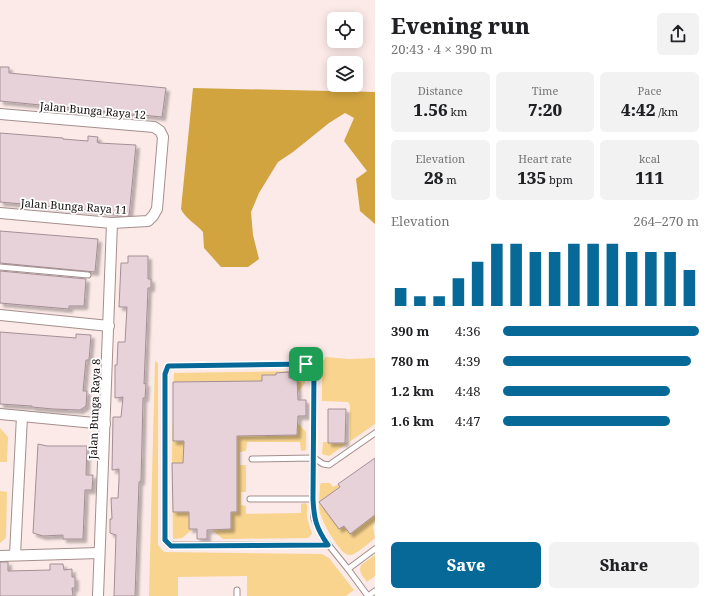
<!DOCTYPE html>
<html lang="en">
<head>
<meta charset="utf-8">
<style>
	:root { --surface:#fff; --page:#f2f2f2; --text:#202124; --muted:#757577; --accent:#066997 }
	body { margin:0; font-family:"Noto Serif",serif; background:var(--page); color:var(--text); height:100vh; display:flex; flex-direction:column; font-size:15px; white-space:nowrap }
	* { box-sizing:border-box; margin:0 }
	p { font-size:13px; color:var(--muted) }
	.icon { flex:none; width:22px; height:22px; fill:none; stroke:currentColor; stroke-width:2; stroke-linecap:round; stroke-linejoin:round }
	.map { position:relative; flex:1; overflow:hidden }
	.drawer { display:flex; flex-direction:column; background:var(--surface); width:340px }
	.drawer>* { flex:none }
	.controls { position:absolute; left:327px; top:12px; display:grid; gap:8px }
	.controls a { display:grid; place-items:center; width:36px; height:36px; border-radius:6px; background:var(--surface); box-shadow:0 2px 10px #0003; font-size:20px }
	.pin { position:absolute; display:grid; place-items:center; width:34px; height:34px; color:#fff; margin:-17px; border-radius:8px; box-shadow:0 2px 6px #0006 }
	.round { display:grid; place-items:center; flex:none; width:42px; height:42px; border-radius:6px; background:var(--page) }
	.overview { display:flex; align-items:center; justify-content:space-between; height:68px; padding:0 16px }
	h1 { font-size:22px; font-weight:800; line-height:30px }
	.figures { display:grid; grid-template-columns:repeat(3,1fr); gap:6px; height:68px; padding:4px 16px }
	.figures div { display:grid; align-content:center; border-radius:6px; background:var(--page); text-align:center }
	.figures b { font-size:17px; font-weight:800 }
	.figures small { font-size:11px; font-weight:400 }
	.figures p { font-size:11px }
	.chart { height:112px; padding:8px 16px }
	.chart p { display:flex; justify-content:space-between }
	.chart svg { width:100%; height:72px; margin-top:4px; stroke:var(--accent); stroke-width:6 }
	.primary-button { display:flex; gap:8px; margin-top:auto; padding:8px 16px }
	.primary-button a { flex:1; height:46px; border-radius:6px; background:var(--accent); color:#fff; font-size:16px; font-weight:800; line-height:46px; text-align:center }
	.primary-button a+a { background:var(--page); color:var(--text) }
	ul { padding:0 16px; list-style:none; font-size:13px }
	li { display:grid; grid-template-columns:64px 48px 1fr; align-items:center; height:30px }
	li i { height:10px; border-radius:5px; background:var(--accent) }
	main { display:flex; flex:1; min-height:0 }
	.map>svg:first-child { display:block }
	.green { fill:#f8d48e }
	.forest { fill:#d1a440 }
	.building { fill:#e8d2d9; stroke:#a38f96; filter:url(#shadow) }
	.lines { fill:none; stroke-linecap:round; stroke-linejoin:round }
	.lane-casing { stroke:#a38f8c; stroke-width:7 }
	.street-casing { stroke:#a38f8c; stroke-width:12 }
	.lane { stroke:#fff; stroke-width:5 }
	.street { stroke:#fff; stroke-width:10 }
	.route-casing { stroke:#fff; stroke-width:8 }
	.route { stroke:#066997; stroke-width:5 }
	.labels { text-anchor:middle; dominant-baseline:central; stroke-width:3.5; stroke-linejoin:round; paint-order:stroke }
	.street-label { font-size:11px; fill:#140d0c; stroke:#fff }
</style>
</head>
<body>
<main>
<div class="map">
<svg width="375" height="596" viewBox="0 0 375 596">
	<defs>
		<filter id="shadow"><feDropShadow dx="3.5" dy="3.5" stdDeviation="1" flood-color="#0004"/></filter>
	</defs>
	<rect width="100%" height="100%" fill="#fceae8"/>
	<!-- green -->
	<g class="green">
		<path d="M326,357L349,359L375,358V424L329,456L322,454L323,442L346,443L350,441V405L348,402L322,401V362Z"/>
		<path d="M155,361L158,363V545L164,552L322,554L329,558L354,590L346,596H247V576L178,577V596H149Z"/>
		<path d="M294,371H302L305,375V383L296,395V421L306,432V450L301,451L300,442H247L246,451L240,452V465H246V492H241V505L246,506V514L301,513V504L305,503L307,505V518L312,534L308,538L223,539L210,528L193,529L182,538L173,539L172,456L174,373Z"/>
		<path d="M0,428L8,437L7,462H0Z"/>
		<path d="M375,471V522L373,527L375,538C370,542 355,556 349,555C340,555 322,521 320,513C318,504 320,494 320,485L321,483H330L333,487L337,485L354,483Z"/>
		<path d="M0,491L7,492L6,538L0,543Z"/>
		<path d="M375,555V576L367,582C363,576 358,572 361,565Z"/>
	</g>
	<!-- forest -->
	<path class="forest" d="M193,88L375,92V224L360,211L356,179L367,171L344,141L354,118L345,113L329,123L293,152L278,162L259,193L251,212L253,235L259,259L248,267H221L204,248L203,232C197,225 184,217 181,209Z"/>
	<!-- building -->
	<g class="building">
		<path d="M0,67H9V73L166,88L162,117L0,101Z"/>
		<path d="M0,133L63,138V139L88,141V136L98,137L97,142L99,143L136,145L129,216H117L118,214L101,211L0,202Z"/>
		<path d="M0,231L98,239L95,272L0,263Z"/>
		<path d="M128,256H148V279H151V288H148L144,384L146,383L145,398H143L141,481L139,482L135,596H114L116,535L110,533V519H112L111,498H118L119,480V469L112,470L113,417H121L123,397L115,398V365H117L118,342H125L127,307H119L121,263H128Z"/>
		<path d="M0,271L86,279L84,306H69V309L0,303Z"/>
		<path d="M0,332L76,338V334L91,335L89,360H86L83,391H87L86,406L80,410L53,409L32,407V406L0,404Z"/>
		<path d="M289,372V378H297L298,400H306V416H298L297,435L237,436V512H231V529L207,530V539H197V529H189V512H173L172,463H183L184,441H173V382L262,381V375H276V373Z"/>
		<path d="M328,409H346L345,443H328Z"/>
		<path d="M38,444L47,446H87L86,475H93L92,490H85L83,539H63V535L43,536L33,533Z"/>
		<path d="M375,458V515L350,534L344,526L339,529L319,502L340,487L338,484Z"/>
		<path d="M0,562H8V571L50,570V564H63L64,570L72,569V577H75V588H72L73,596H0Z"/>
	</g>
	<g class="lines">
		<!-- lane casing -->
		<g class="lane-casing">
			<g id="lane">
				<path d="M0,267L88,275"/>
				<path d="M252,459L314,458L323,464L329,465L375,433"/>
				<path d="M250,499H313"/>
				<path d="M328,545H171L165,540V374L169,366L306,364L314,369L313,499L314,519L323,538L348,569L368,596"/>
				<path d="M348,569L375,549"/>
				<path d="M237,590V596"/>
				<path d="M368,596L375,591"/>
			</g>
		</g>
		<!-- street casing -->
		<g class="street-casing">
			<g id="street">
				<path d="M0,114L154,127L160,131L163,137L157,209L153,216L148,221L112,223L0,213"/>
				<path d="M0,315L109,326"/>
				<path d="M0,414L105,424"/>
				<path d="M15,555L22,416"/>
				<path d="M0,556L99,553"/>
				<path d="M98,596L112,223"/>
			</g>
		</g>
		<!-- lane -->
		<use href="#lane" class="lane"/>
		<!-- street -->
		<use href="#street" class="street"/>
	</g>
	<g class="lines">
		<!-- route casing -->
		<g class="route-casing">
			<path id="route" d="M306,364L314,369L313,499C314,519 316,528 328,545L171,546L165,540V374L168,366Z"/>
		</g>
		<!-- route -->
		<use href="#route" class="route"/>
	</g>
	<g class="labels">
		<!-- street labels -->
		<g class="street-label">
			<text transform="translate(93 110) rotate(5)">Jalan Bunga Raya 12</text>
			<text transform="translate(74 206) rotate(4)">Jalan Bunga Raya 11</text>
			<text transform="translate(94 409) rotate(-88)">Jalan Bunga Raya 8</text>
		</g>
	</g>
</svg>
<div class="controls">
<a><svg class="icon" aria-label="locate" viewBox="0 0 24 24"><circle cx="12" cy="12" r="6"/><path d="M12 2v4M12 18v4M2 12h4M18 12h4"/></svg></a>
<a><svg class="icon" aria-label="layers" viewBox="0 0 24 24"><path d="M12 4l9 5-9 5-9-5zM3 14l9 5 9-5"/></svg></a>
</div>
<div class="pin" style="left:306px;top:364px;background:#1e9e55"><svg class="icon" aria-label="arrive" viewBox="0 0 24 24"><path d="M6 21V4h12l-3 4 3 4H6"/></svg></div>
</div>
<section class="drawer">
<div class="overview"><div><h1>Evening run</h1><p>20:43 · 4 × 390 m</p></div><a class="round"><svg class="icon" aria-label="share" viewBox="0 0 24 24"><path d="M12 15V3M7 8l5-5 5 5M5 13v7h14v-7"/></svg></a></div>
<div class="figures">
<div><p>Distance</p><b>1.56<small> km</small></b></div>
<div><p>Time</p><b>7:20</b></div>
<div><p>Pace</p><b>4:42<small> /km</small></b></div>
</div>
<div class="figures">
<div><p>Elevation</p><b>28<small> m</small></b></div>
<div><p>Heart rate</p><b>135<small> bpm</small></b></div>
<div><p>kcal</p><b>111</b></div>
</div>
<div class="chart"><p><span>Elevation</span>264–270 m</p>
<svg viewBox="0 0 160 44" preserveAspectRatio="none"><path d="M5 44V33M15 44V38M25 44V38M35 44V27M45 44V17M55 44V6M65 44V6M75 44V11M85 44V11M95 44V6M105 44V6M115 44V6M125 44V11M135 44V11M145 44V11M155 44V22"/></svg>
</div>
<ul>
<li><b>390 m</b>4:36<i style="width:100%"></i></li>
<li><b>780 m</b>4:39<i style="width:96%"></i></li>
<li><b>1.2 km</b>4:48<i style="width:85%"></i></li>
<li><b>1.6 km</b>4:47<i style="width:85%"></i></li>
</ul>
<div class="primary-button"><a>Save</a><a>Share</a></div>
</section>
</main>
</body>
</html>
